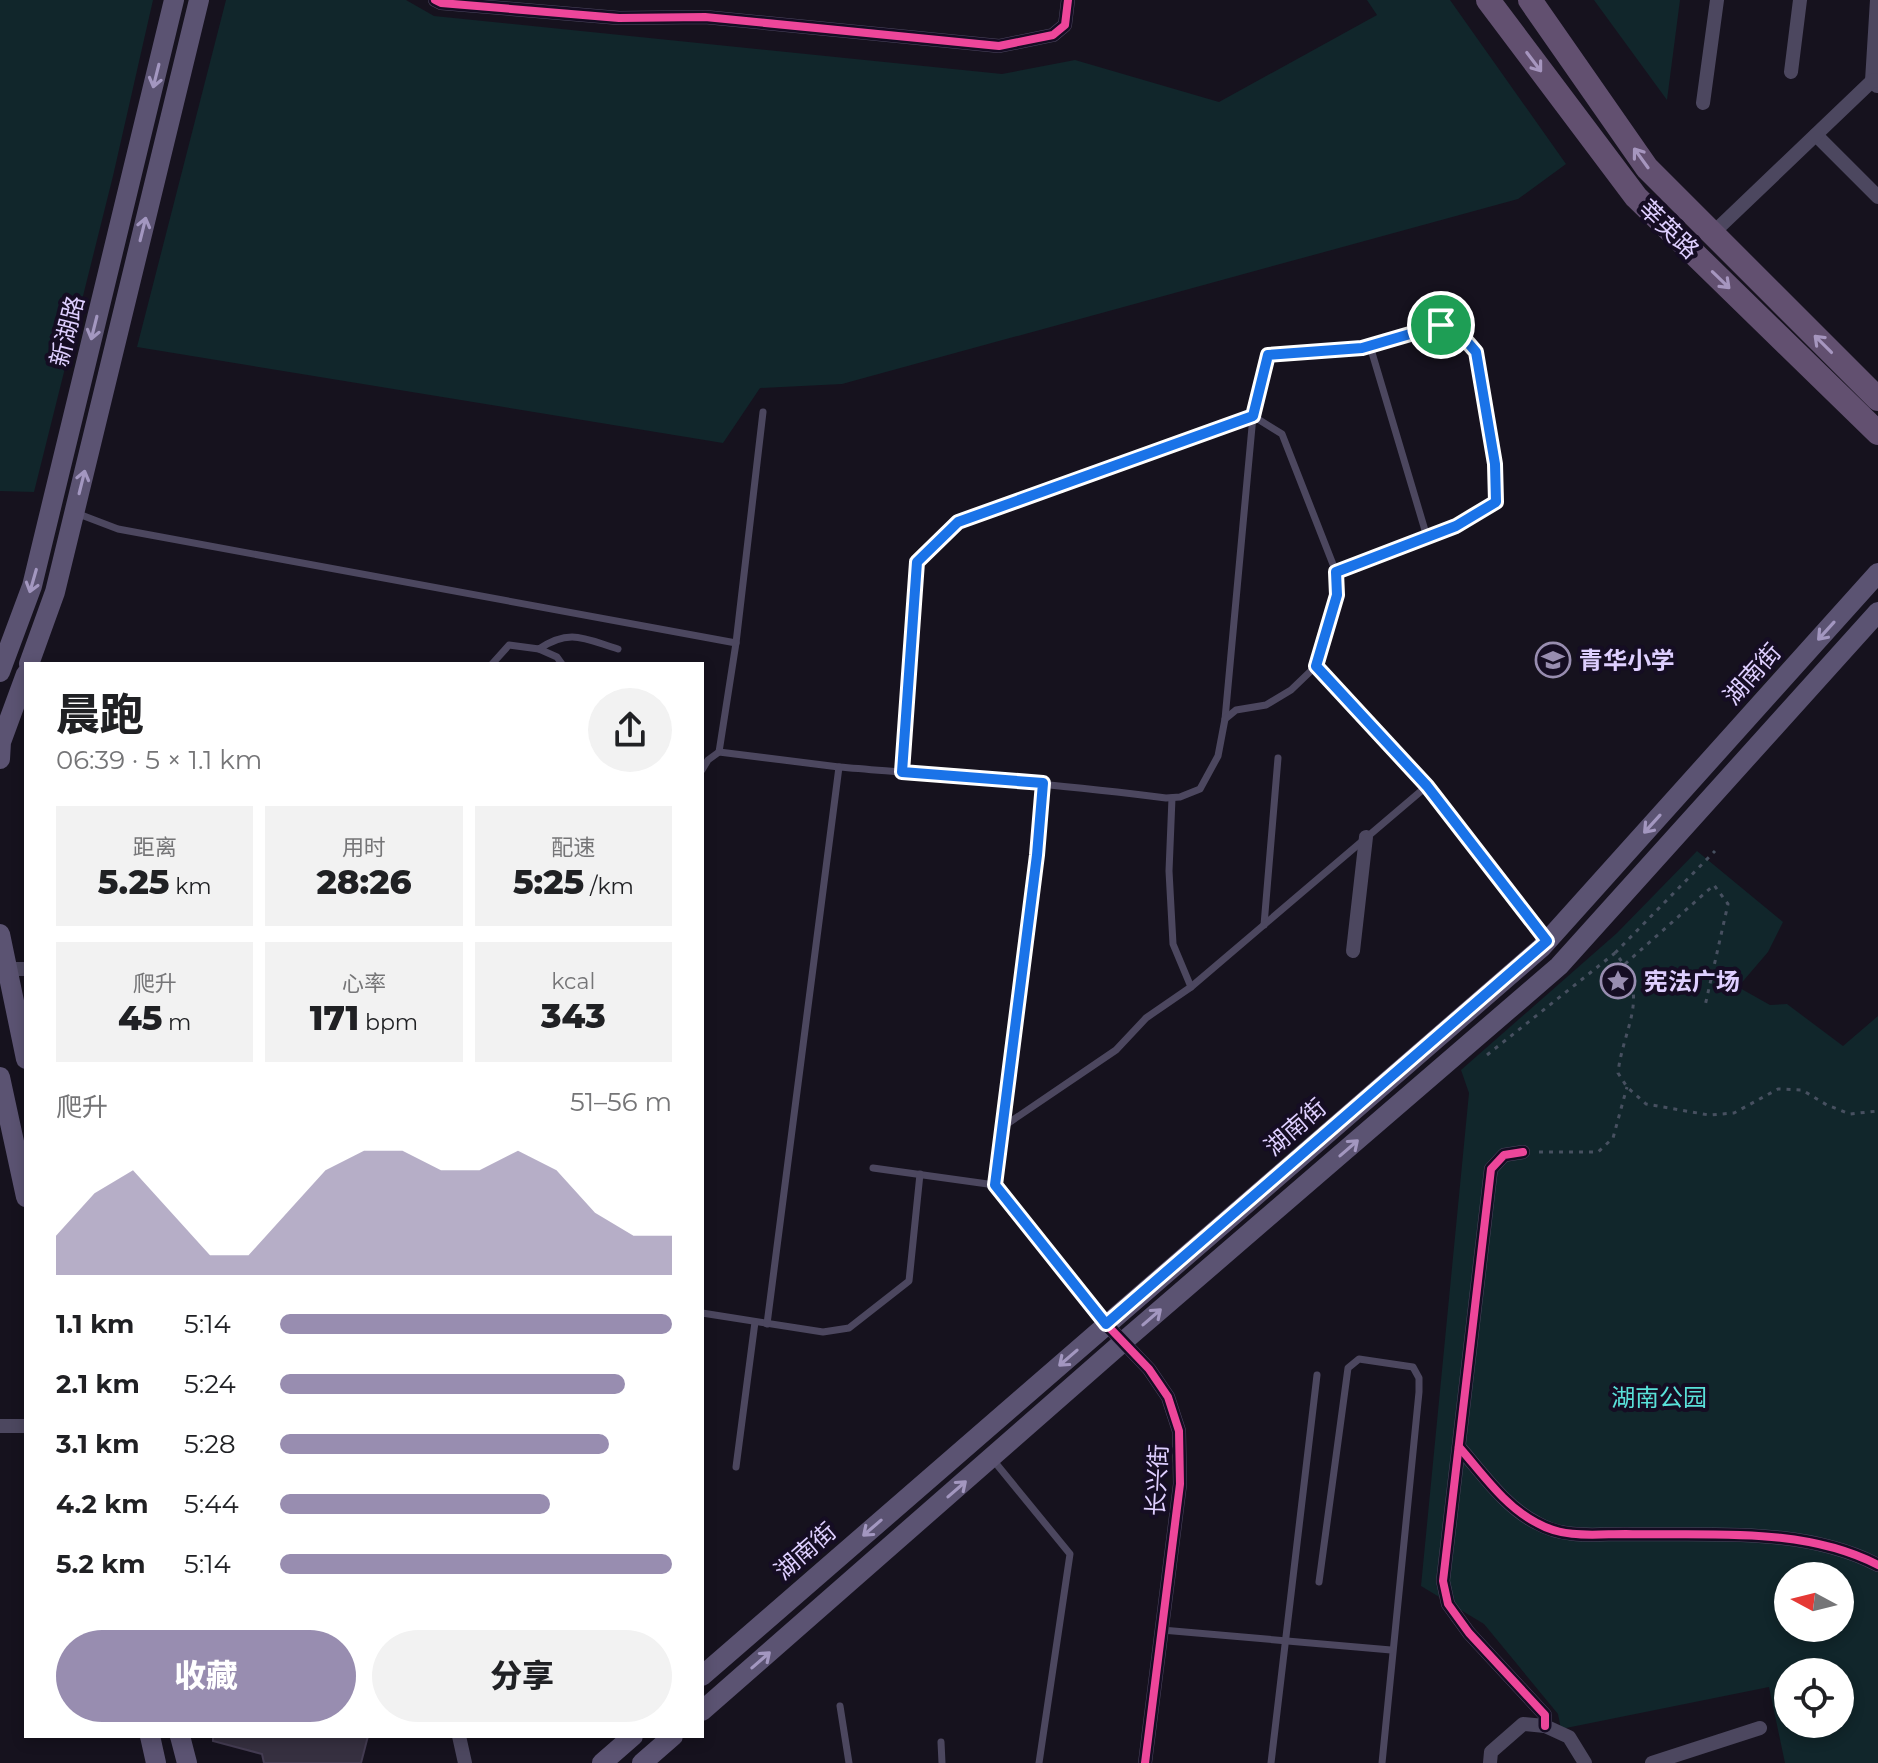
<!DOCTYPE html>
<html lang="zh">
<head>
<meta charset="utf-8">
<style>
	:root { --surface:#fff; --page:#f2f2f2; --text:#202124; --muted:#757577; --accent:#988db0 }
	body { margin:0; font-family:Montserrat,"Noto Sans SC",sans-serif; background:var(--page); color:var(--text); height:100vh; display:flex; flex-direction:column; font-size:30px; white-space:nowrap }
	* { box-sizing:border-box; margin:0 }
	p { font-size:26px; color:var(--muted) }
	.icon { flex:none; width:44px; height:44px; fill:none; stroke:currentColor; stroke-width:2; stroke-linecap:round; stroke-linejoin:round }
	.map { position:relative; flex:1; overflow:hidden }
	.details { position:absolute; left:24px; top:662px; width:680px; height:1076px; display:flex; flex-direction:column; background:var(--surface); border-radius:0px; box-shadow:0 4px 12px #0003 }
	.details>* { flex:none }
	.needle { width:52px; rotate:277deg }
	.controls { position:absolute; left:1774px; top:1562px; display:grid; gap:16px }
	.controls a { display:grid; place-items:center; width:80px; height:80px; border-radius:50%; background:var(--surface); box-shadow:0 4px 12px #0003; font-size:40px }
	.pin { position:absolute; display:grid; place-items:center; width:68px; height:68px; color:#fff; margin:-34px; border:4px solid #fff; border-radius:50%; box-shadow:0 2px 8px #0007 }
	.round { display:grid; place-items:center; flex:none; width:84px; height:84px; border-radius:42px; background:var(--page) }
	.overview { display:flex; align-items:center; justify-content:space-between; height:136px; padding:0 32px }
	h1 { font-size:44px; font-weight:800; line-height:60px }
	.metrics { display:grid; grid-template-columns:repeat(3,1fr); gap:12px; height:136px; padding:8px 32px }
	.metrics div { display:grid; align-content:center; border-radius:0px; background:var(--page); text-align:center }
	.metrics b { font-size:34px; font-weight:800 }
	.metrics small { font-size:22px; font-weight:400 }
	.metrics p { font-size:22px }
	.chart { height:224px; padding:16px 32px }
	.chart p { display:flex; justify-content:space-between }
	.chart svg { width:100%; height:144px; margin-top:8px; fill:var(--accent); opacity:.7 }
	.cta { display:flex; gap:16px; margin-top:auto; padding:16px 32px }
	.cta a { flex:1; height:92px; border-radius:48px; background:var(--accent); color:#fff; font-size:32px; font-weight:800; line-height:92px; text-align:center }
	.cta a+a { background:var(--page); color:var(--text) }
	ul { padding:0 32px; list-style:none; font-size:26px }
	li { display:grid; grid-template-columns:128px 96px 1fr; align-items:center; height:60px }
	li i { height:20px; border-radius:10px; background:var(--accent) }
	.map>svg:first-child { display:block }
	.green { fill:#11262b; fill-rule:evenodd }
	.building { fill:#363040; stroke:#443c52; stroke-width:2 }
	.lines { fill:none; stroke-linecap:round; stroke-linejoin:round }
	.path { stroke:#475060; stroke-width:3; stroke-dasharray:4 6; stroke-linecap:butt }
	.service { stroke:#4c475f; stroke-width:7 }
	.minor { stroke:#4c475f; stroke-width:14 }
	.secondary { stroke:#5b5372; stroke-width:20 }
	.primary { stroke:#625070; stroke-width:24 }
	.cycleway-casing { stroke:#150d23; stroke-width:13 }
	.cycleway { stroke:#ed469a; stroke-width:8 }
	.oneway { stroke:#a696bf }
	.oneway2 { stroke:#a397c0 }
	.route-casing { stroke:#fff; stroke-width:16 }
	.route { stroke:#1a73e8; stroke-width:10 }
	.labels { text-anchor:middle; dominant-baseline:central; stroke-width:8; stroke-linejoin:round; paint-order:stroke }
	.street-label { font-size:24px; fill:#decfff; stroke:#150d23 }
	.poi-label { font-size:24px; font-weight:bold; fill:#decfff; stroke:#150d23; text-anchor:start }
	.park-label { font-size:24px; fill:#59e1d9; stroke:#150d23 }
</style>
</head>
<body>
<div class="map">
<svg width="1878" height="1763" viewBox="0 0 1878 1763">
	<rect width="100%" height="100%" fill="#16121e"/>
	<!-- green -->
	<g class="green">
		<path d="M0,0H153L113,176L34,492L0,491Z"/>
		<path d="M226,0H406L434,16L1002,74L1075,60L1219,102L1377,15L1367,0H1450L1566,164L1518,199L842,384L760,388L723,443L137,347Z"/>
		<path d="M1594,0H1680L1667,100Z"/>
		<path d="M1697,851L1783,922L1768,952L1738,987L1770,1005L1787,1004L1843,1046L1878,1016V1763H1785L1769,1687L1561,1729L1558,1714L1484,1624L1421,1586L1469,1093L1461,1070L1617,933ZM1788,1576H1840V1628H1788ZM1788,1672H1840V1724H1788Z"/>
	</g>
	<!-- building -->
	<path class="building" d="M213,1736H368L361,1763H264L262,1754L213,1741Z"/>
	<g class="lines">
		<!-- path -->
		<g class="path">
			<path d="M1615,953L1715,851"/>
			<path d="M1625,964L1714,885L1728,904L1705,1006"/>
			<path d="M1487,1055L1615,953C1652,996 1623,1027 1618,1073L1627,1087L1646,1104L1709,1115L1734,1113L1778,1089L1802,1090L1827,1105L1850,1114L1878,1111"/>
			<path d="M1539,1152H1598L1613,1138L1627,1087"/>
		</g>
		<!-- service -->
		<g class="service">
			<path d="M1370,346L1427,537"/>
			<path d="M763,412L736,643L719,752L839,767"/>
			<path d="M76,513L118,529L736,643"/>
			<path d="M539,649L557,657L562,664"/>
			<path d="M492,664L509,645L539,649C570,628 585,639 618,649"/>
			<path d="M1316,666L1427,786L1546,940"/>
			<path d="M1225,719L1253,416L1268,355L1362,348L1441,325L1456,329L1476,352L1495,464L1496,502L1456,526L1336,572"/>
			<path d="M702,770L708,760L719,752"/>
			<path d="M1264,925L1278,758"/>
			<path d="M1191,987L1427,786"/>
			<path d="M1004,1126L1116,1050L1146,1018L1191,987L1173,944L1169,871L1172,798"/>
			<path d="M873,1168L995,1185"/>
			<path d="M702,1313L823,1332L849,1328L909,1281L920,1174"/>
			<path d="M767,1324L839,767C948,776 1057,784 1166,798L1180,797L1200,789L1218,756L1225,719L1236,710L1266,705L1291,690L1316,666L1337,595L1336,572L1282,434L1253,416L958,522L917,562L902,772"/>
			<path d="M994,1461L1070,1554L1039,1763"/>
			<path d="M736,1467L755,1322"/>
			<path d="M1319,1582L1348,1368L1359,1359L1413,1367L1419,1378V1392L1382,1763"/>
			<path d="M1162,1630L1391,1650"/>
			<path d="M840,1706L849,1763"/>
			<path d="M941,1742L942,1763"/>
			<path d="M1271,1763L1317,1375"/>
		</g>
		<!-- minor -->
		<g class="minor">
			<path d="M435,0L441,3L619,18L705,17L999,46L1053,35L1065,25L1068,0"/>
			<path d="M1791,72L1800,0"/>
			<path d="M1877,86L1872,81L1877,0"/>
			<path d="M1703,103L1717,0"/>
			<path d="M1816,135L1878,197"/>
			<path d="M1713,233L1872,81L1878,80"/>
			<path d="M1043,783L1037,855L995,1185L1106,1324L1149,1369L1168,1397L1179,1431L1180,1484L1145,1763"/>
			<path d="M1353,951L1366,837"/>
			<path d="M7,969H26"/>
			<path d="M1523,1152L1504,1155L1491,1169L1443,1581L1448,1604L1469,1633L1545,1715V1726"/>
			<path d="M0,1426H26"/>
			<path d="M1459,1447C1482,1473 1505,1507 1537,1523C1565,1539 1596,1534 1626,1534C1709,1536 1803,1526 1878,1565"/>
			<path d="M459,1736L465,1763"/>
			<path d="M1490,1763L1491,1752L1523,1724L1545,1726L1569,1737L1585,1763"/>
			<path d="M1652,1763L1760,1728"/>
		</g>
		<!-- secondary -->
		<g class="secondary">
			<path d="M29,664L55,592L199,0"/>
			<path d="M0,672L32,586L174,0"/>
			<path d="M0,759L1,742L26,674"/>
			<path d="M0,934L26,1059"/>
			<path d="M0,1077L26,1197"/>
			<path d="M702,1676L1541,948L1878,573"/>
			<path d="M702,1711L1124,1341L1559,966L1878,612"/>
			<path d="M150,1736L156,1763"/>
			<path d="M180,1736L187,1763"/>
			<path d="M602,1763L633,1736"/>
			<path d="M642,1763L673,1736"/>
		</g>
		<!-- primary -->
		<g class="primary">
			<path d="M1488,0L1636,197L1878,433"/>
			<path d="M1530,0L1647,168L1878,399"/>
		</g>
		<!-- cycleway casing -->
		<g class="cycleway-casing">
			<g id="cycleway">
				<path d="M435,0L441,3L619,18L705,17L999,46L1053,35L1065,25L1068,0"/>
				<path d="M1043,783L1037,855L995,1185L1106,1324L1149,1369L1168,1397L1179,1431L1180,1484L1145,1763"/>
				<path d="M1523,1152L1504,1155L1491,1169L1443,1581L1448,1604L1469,1633L1545,1715V1726"/>
				<path d="M1459,1447C1482,1473 1505,1507 1537,1523C1565,1539 1596,1534 1626,1534C1709,1536 1803,1526 1878,1565"/>
			</g>
		</g>
		<!-- cycleway -->
		<use href="#cycleway" class="cycleway"/>
	</g>
	<!-- one-way arrows -->
	<defs><path id="oneway-shaft" d="M-6 0H5M1.5-3L5.5 0L1.5 3" fill="none" stroke-width="1.6" stroke-linecap="round" stroke-linejoin="round" transform="scale(2)"/></defs>
	<g class="oneway">
		<use href="#oneway-shaft" transform="translate(1534 62) rotate(53)"/>
		<use href="#oneway-shaft" transform="translate(1641 158) rotate(-126)"/>
		<use href="#oneway-shaft" transform="translate(1721 280) rotate(44)"/>
		<use href="#oneway-shaft" transform="translate(1823 344) rotate(-135)"/>
	</g>
	<g class="oneway2">
		<use href="#oneway-shaft" transform="translate(156 76) rotate(104)"/>
		<use href="#oneway-shaft" transform="translate(143 229) rotate(-76)"/>
		<use href="#oneway-shaft" transform="translate(94 328) rotate(104)"/>
		<use href="#oneway-shaft" transform="translate(82 482) rotate(-76)"/>
		<use href="#oneway-shaft" transform="translate(33 581) rotate(106)"/>
		<use href="#oneway-shaft" transform="translate(1826 631) rotate(132)"/>
		<use href="#oneway-shaft" transform="translate(1652 824) rotate(132)"/>
		<use href="#oneway-shaft" transform="translate(1349 1148) rotate(-41)"/>
		<use href="#oneway-shaft" transform="translate(1152 1317) rotate(-41)"/>
		<use href="#oneway-shaft" transform="translate(1068 1358) rotate(139)"/>
		<use href="#oneway-shaft" transform="translate(957 1489) rotate(-41)"/>
		<use href="#oneway-shaft" transform="translate(872 1528) rotate(139)"/>
		<use href="#oneway-shaft" transform="translate(761 1660) rotate(-41)"/>
	</g>
	<g class="lines">
		<!-- route casing -->
		<g class="route-casing">
			<path id="route" d="M1441,325L1456,329L1476,352L1495,464L1496,502L1456,526L1336,572L1337,595L1316,666L1427,786L1547,941L1106,1324L995,1185L1037,855L1043,783L902,772L917,562L958,522L1253,416L1268,355L1362,348Z"/>
		</g>
		<!-- route -->
		<use href="#route" class="route"/>
	</g>
	<!-- icons -->
	<defs>
		<g id="school-ring" transform="scale(1.8)"><circle r="9.5" fill="#150d23" stroke="#988db0" stroke-width="1.5"/><path d="M0-5L7-2L0 1L-7-2ZM-4 1L0 2.5L4 1V4Q0 6-4 4Z" fill="#988db0"/></g>
		<g id="sight-ring" transform="scale(1.8)"><circle r="9.5" fill="#150d23" stroke="#988db0" stroke-width="1.5"/><path d="M0-6L1.8-2.2L6-1.7L2.9 1.2L3.7 5.4L0 3.3L-3.7 5.4L-2.9 1.2L-6-1.7L-1.8-2.2Z" fill="#988db0"/></g>
	</defs>
	<g fill-rule="evenodd">
		<use href="#school-ring" x="1553" y="660"/>
		<use href="#sight-ring" x="1618" y="981"/>
	</g>
	<g class="labels">
		<!-- street labels -->
		<g class="street-label">
			<text transform="translate(1669 229) rotate(44)">莘英路</text>
			<text transform="translate(67 331) rotate(-76)">新湖路</text>
			<text transform="translate(1752 674) rotate(-48)">湖南街</text>
			<text transform="translate(1295 1127) rotate(-41)">湖南街</text>
			<text transform="translate(1157 1480) rotate(-87)">长兴街</text>
			<text transform="translate(805 1551) rotate(-41)">湖南街</text>
		</g>
		<!-- poi labels -->
		<g class="poi-label">
			<text x="1579" y="660">青华小学</text>
			<text x="1644" y="981">宪法广场</text>
		</g>
		<!-- park labels -->
		<g class="park-label">
			<text x="1659" y="1397">湖南公园</text>
		</g>
	</g>
</svg>
<div class="controls">
<a><svg class="needle" viewBox="-14 -14 28 28"><path d="M0-13l5 13h-10z" fill="#e53935"/><path d="M0 13l5-13h-10z" fill="#757577"/></svg></a>
<a><svg class="icon" aria-label="locate" viewBox="0 0 24 24"><circle cx="12" cy="12" r="6"/><path d="M12 2v4M12 18v4M2 12h4M18 12h4"/></svg></a>
</div>
<div class="pin" style="left:1441px;top:325px;background:#1e9e55"><svg class="icon" aria-label="arrive" viewBox="0 0 24 24"><path d="M6 21V4h12l-3 4 3 4H6"/></svg></div>
<section class="details">
<div class="overview"><div><h1>晨跑</h1><p>06:39 · 5 × 1.1 km</p></div><a class="round"><svg class="icon" aria-label="share" viewBox="0 0 24 24"><path d="M12 15V3M7 8l5-5 5 5M5 13v7h14v-7"/></svg></a></div>
<div class="metrics">
<div><p>距离</p><b>5.25<small> km</small></b></div>
<div><p>用时</p><b>28:26</b></div>
<div><p>配速</p><b>5:25<small> /km</small></b></div>
</div>
<div class="metrics">
<div><p>爬升</p><b>45<small> m</small></b></div>
<div><p>心率</p><b>171<small> bpm</small></b></div>
<div><p>kcal</p><b>343</b></div>
</div>
<div class="chart"><p><span>爬升</span>51–56 m</p>
<svg viewBox="0 0 160 44" preserveAspectRatio="none"><path d="M0 44V32L10 19L20 12L30 25L40 38L50 38L60 25L70 12L80 6L90 6L100 12L110 12L120 6L130 12L140 25L150 32L160 32V44z"/></svg>
</div>
<ul>
<li><b>1.1 km</b>5:14<i style="width:100%"></i></li>
<li><b>2.1 km</b>5:24<i style="width:88%"></i></li>
<li><b>3.1 km</b>5:28<i style="width:84%"></i></li>
<li><b>4.2 km</b>5:44<i style="width:69%"></i></li>
<li><b>5.2 km</b>5:14<i style="width:100%"></i></li>
</ul>
<div class="cta"><a>收藏</a><a>分享</a></div>
</section>
</div>
</body>
</html>
